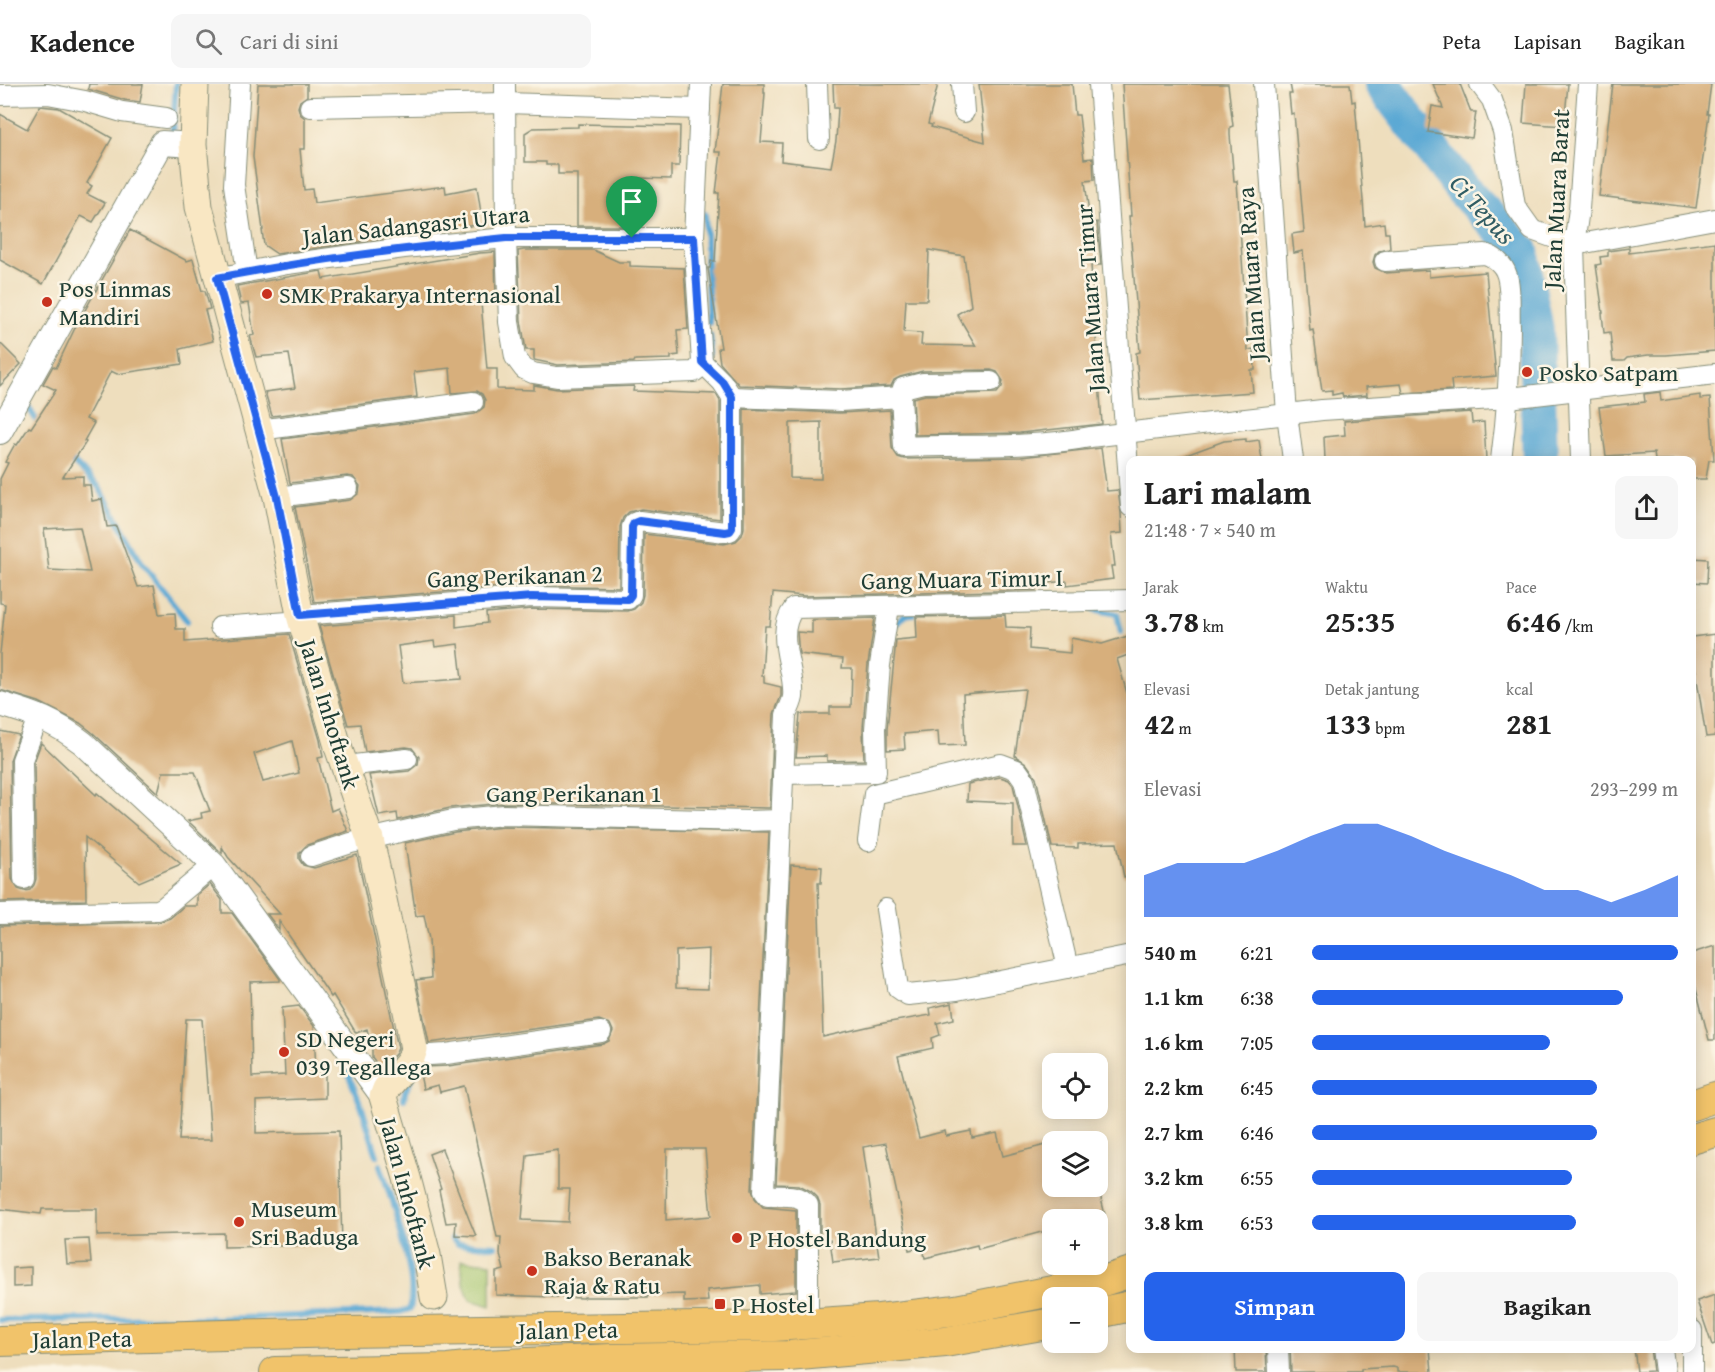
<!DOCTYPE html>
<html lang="id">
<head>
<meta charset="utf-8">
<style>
	:root { --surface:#fff; --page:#f6f6f6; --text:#222; --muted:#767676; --line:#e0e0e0; --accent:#2563eb }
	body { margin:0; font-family:"Gentium Book Plus",serif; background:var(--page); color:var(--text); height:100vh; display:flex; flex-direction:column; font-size:22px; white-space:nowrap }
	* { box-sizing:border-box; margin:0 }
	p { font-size:20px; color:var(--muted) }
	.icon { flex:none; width:33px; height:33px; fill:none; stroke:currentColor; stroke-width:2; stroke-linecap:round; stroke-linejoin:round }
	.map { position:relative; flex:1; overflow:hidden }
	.panel { position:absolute; left:1126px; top:372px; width:570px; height:897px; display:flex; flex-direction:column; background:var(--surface); border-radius:12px; box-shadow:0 3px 15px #0003 }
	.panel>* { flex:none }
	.tools { position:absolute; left:1042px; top:969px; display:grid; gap:12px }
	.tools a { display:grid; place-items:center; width:66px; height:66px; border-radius:12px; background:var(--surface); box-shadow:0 3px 15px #0003; font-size:30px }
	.pin { position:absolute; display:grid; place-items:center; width:51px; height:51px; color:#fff; margin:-62px -26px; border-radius:50% 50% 50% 0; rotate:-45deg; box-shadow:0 0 6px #0007 }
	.pin .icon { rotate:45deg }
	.round { display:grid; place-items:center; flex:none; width:63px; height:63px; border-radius:12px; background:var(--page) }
	.headline { display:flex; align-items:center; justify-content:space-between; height:102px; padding:0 18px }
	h1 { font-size:33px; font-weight:700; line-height:45px }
	.figures { display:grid; grid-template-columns:repeat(3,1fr); gap:9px; height:102px; padding:6px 18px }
	.figures div { display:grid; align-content:center }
	.figures b { font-size:30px; font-weight:700 }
	.figures small { font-size:16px; font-weight:400 }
	.figures p { font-size:16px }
	.chart { height:168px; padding:12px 18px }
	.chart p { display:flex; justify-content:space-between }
	.chart svg { width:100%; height:108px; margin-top:6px; fill:var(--accent); opacity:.7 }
	.button { display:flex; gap:12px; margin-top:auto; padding:12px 18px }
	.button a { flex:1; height:69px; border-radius:12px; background:var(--accent); color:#fff; font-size:24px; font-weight:700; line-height:69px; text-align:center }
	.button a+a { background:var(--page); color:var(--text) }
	ul { padding:0 18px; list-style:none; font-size:20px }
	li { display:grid; grid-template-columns:96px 72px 1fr; align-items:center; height:45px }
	li i { height:15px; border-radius:8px; background:var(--accent) }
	header { display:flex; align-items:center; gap:36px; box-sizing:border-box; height:84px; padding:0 30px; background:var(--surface); border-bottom:2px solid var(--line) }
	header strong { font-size:28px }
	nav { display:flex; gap:33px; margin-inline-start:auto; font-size:21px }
	.search { width:420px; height:54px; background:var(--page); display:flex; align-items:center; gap:15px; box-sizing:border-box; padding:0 21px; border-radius:12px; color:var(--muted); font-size:22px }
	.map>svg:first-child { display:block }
	.green { fill:#a4c56d; stroke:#628150; stroke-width:1.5 }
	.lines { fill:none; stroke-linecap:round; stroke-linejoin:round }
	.stream { stroke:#5aa8d4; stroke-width:6 }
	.river { stroke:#5aa8d4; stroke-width:36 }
	.building { fill:#d7af7b; fill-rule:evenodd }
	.minor-casing { stroke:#868e78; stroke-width:22 }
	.tertiary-casing { stroke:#868e78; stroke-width:26 }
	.secondary-casing { stroke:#868e78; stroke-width:29 }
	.primary-casing { stroke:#868e78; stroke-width:32 }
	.minor { stroke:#fff; stroke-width:20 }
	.tertiary { stroke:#fff; stroke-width:24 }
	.secondary { stroke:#f9e7c3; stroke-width:27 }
	.primary { stroke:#f1c36a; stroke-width:30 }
	.route-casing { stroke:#fff; stroke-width:12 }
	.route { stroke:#2563eb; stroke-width:8 }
	.poi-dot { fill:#c8321e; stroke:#fcf5e5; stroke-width:2 }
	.labels { text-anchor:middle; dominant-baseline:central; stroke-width:5; stroke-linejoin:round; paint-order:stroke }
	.street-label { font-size:24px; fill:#1f3d34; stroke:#fcf5e5 }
	.poi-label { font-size:24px; fill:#1f3d34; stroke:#fcf5e5; text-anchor:start }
	.water-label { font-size:26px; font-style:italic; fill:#315d64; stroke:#fcf5e5 }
</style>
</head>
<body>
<header>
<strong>Kadence</strong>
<div class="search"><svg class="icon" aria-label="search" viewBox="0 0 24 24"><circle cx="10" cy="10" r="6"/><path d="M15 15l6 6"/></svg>Cari di sini</div>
<nav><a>Peta</a><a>Lapisan</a><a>Bagikan</a></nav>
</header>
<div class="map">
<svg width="1715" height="1288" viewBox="0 0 1715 1288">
	<rect width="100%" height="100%" fill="#fcf5e5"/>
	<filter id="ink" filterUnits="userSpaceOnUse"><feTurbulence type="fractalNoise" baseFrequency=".0167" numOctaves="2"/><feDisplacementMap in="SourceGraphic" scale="12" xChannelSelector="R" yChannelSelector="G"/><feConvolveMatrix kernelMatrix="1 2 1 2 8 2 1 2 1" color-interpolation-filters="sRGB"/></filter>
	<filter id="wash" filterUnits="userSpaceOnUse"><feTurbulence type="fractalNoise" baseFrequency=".008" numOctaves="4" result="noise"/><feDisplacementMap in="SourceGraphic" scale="24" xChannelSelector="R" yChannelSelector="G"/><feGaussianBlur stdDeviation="1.35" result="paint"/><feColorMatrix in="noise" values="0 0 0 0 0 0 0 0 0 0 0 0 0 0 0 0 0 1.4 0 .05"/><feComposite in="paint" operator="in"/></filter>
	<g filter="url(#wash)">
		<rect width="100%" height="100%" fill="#eedebd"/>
		<!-- green -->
		<path class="green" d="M461,1176L491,1179V1222L470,1216L463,1198Z"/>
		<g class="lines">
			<!-- stream -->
			<g class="stream">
				<path d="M172,53L176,0"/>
				<path d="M705,130L709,239"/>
				<path d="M709,281L712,272L710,252"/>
				<path d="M25,318L40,342"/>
				<path d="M69,374L99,403L142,479L187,537"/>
				<path d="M1094,525L1117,530L1121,548"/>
				<path d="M892,543L906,530H913"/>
				<path d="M343,977L362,1024L377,1072"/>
				<path d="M404,1015L405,1008L411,995"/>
				<path d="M452,1155L458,1160L495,1162"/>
				<path d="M214,1235L400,1228L410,1225C419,1194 391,1114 380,1081"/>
				<path d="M0,1236L211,1234"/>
			</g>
			<!-- river -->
			<path class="river" d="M1382,0L1462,105L1521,167L1536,246L1540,376"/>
		</g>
		<g id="blocks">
			<!-- building -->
			<g class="building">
				<path d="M89,0H143L140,18L125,16L88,5Z"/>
				<path d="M258,0H307V12L300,17L298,23L300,30L305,34V65H300L304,106L312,105L314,119L445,102L446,109L477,103L481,129L477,130L478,133L475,134L476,141L277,170L264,161L262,146H263L253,73Z"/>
				<path d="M723,0H764V9H765L761,58L782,59L781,77L831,83L836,57L838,24H834L833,0H938L928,40L932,41L931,43L985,58L979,0H1072L1075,31H1079L1084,75L1093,74L1094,96L1085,97L1090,139L1097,138L1101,181H1091L1102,340L1020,349L915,351L913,314L925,311L997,309L1002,303L1003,297L997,288L991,286L923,287L900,293L894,296L891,302L840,305L739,301L720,279L718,264H721L708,184H710L711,177H715L719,109H716L721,68H715ZM929,166L964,172L971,222L957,230L976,262L921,261L922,249L904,248L906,216H927Z"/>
				<path d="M1122,0H1228L1233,42L1230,43V51L1234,97H1237L1248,266L1254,265L1255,286H1251L1253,308L1140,316L1136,269L1140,268L1129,132H1131Z"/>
				<path d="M1290,0H1350L1352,18L1355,17L1365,142L1384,139L1385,149H1389L1390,165L1379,167L1375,171L1373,178L1375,184L1386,189L1429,186V193L1486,188L1496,292L1451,296L1452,306L1403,309L1401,300L1366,303L1367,311L1343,313L1342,309L1332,311V306L1322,307L1313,246L1310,247L1303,167L1294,169L1292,150L1304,148L1294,29L1291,30L1289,10H1292Z"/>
				<path d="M1433,0H1460L1471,28H1476L1472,54L1428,48L1432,22L1443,24Z"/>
				<path d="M1526,0H1568L1564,42L1523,39Z"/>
				<path d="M1613,0H1711L1707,30H1709L1696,124L1599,112Z"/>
				<path d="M40,22L59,24L112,54L87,99L92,102L87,110L105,119L93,138L81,132L43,200L0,176V30L27,45Z"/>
				<path d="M578,40L680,42L679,82H671V95L640,94L641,142H577V90H558V81H546V78H525V49L533,44L578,43Z"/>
				<path d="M130,146L187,177L193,175L202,207H205L210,225L205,226L213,257L180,265L182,280L117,290L111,287L86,335L94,339L84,357L86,358L63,393L83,392V401H90L92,417L102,415L107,443L116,442L138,503L154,501L159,530L175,529L176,545H185V558L289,550L320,656L323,673L318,674L331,727L338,724L348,747L307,761L299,769V775L303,781L314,784L357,771L398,964L396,969L381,986L372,973V965L367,945L356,949L333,911L331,913L279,837V846L267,830H280L228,773L222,763V769L188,737L202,734L201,729L210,727L195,688H163L158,709L93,649L80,639L39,618L0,606V570L5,520L0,519V395L8,379L5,378L15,360L17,361L29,343L31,344L56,306L43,300L53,282L56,284L75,244ZM80,443L90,488L49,486L44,445ZM292,657L299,689L263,698L254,670Z"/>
				<path d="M1715,158V267L1666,271H1648L1627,274L1624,277H1613L1610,248L1604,249L1602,229H1603L1596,181L1601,180L1600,173L1608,172V167L1629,164V169Z"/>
				<path d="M524,166H593L619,178H630V182L684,184L688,245L677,246L679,271L671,272V275L635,276L634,278L558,281L534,276V266H526L521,237L518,167Z"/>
				<path d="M495,168L496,217L481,219L487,285H497V305L534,306V301L557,305L634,302L633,307L716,310L720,317V435L641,425L629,428L623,434L620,443L619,503L531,501L314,518L295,423L350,416L359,409L360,402L353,393L347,392L290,399L282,355L475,330L484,323L485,316L482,310L477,307L452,309L450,284L414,288L417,313L272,332L265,308L295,304L289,270L256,273L250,252L254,251L249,219L241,220L237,202L321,187L323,195L480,169Z"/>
				<path d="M0,259L21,280L0,302Z"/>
				<path d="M1660,308L1661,317L1700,311V315L1710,314L1714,376H1709L1706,395H1692V376H1655L1654,369L1606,372L1599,323L1645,318L1644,310Z"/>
				<path d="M744,325L840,329L890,326L892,364L898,373L904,375L1021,373L1101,364L1107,407L1118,406L1121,429L1122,449L1111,450L1115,482H1111L1113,495L1067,501V497L1037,500V506L804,512L773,509L770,542H765L762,592H764V599L781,603V612L774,630L770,724L504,719L450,724L398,736L397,729L379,732L369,691L409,687L418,680L419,673L412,664L406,663L365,668L360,640L348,641L319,542L456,531V543L487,539L486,529L532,525L628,527L634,525L641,518L643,511L644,450L724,460L736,457L742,451L744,444ZM821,338V395L790,394V339ZM434,557L435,563L458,560L462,595L403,599L398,562Z"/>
				<path d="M1471,328L1472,339L1484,338L1486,376H1325L1324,353L1345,351L1344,337Z"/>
				<path d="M1246,355V358L1259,356L1262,376H1176L1175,375L1224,357Z"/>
				<path d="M1692,474L1708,475L1707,499L1692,498Z"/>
				<path d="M1005,531L1006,543L1030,544L1029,565L1070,569L1071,554L1102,560L1128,552L1131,561V570L1117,575L1131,623V792L1124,793L1117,759L1078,760V764L1052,763L1036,693L1026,679L1015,672L1025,605L963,610L965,661L939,662L938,647L904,650L905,665L887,666V645L896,556L917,554L916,533Z"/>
				<path d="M875,534L868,580L863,644L864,676L827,677V672L796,673L800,630H830V623H851L852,584H842L843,575L799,570L797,548L812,549V536Z"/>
				<path d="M1715,550V652L1706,653L1695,583H1692V553Z"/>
				<path d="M0,647L19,651L10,676L12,795L18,805L24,807L30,806L34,801L36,795L34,678L41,659L96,711L97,709L181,780L139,798L85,753L86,816L0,818Z"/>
				<path d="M1000,693L1009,696L1013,701L1027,762H1013V719L967,717L968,700Z"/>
				<path d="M504,743L769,748L752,1106L755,1114L763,1123L796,1126V1207L760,1210V1201L707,1206L708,1217L684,1218V1210L648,1211V1213H584V1214L496,1211V1188L504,1186L500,1170L501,1153H497L464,1002L440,1008L438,1001L423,1005L420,990L424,983L448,982L603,960L609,957L613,947L610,940L599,936L429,959L416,896L431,894L429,855L424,831L416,832L405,759L455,748ZM709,865L708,905L676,904V867ZM667,1065H705L711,1132L666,1136ZM558,1066V1105H570L568,1138L522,1136L527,1071Z"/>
				<path d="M791,781L822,783L821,799H818L823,953L884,939L931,931L930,924L952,919L954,935L937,939L940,951L932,954L933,964L898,972L919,1054L945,1047L946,1052L971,1047L972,1054L997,1049L1003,1072L1053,1059V1102H1098L1105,1131L1088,1136H1053V1145L978,1165L977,1161L925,1174L923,1163L909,1166L886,1059L863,1063L879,1173L833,1178L830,1156L820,1157V1121L817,1113L811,1107L799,1101L776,1100Z"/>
				<path d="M210,800L222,816V829H232L280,895V897L250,898L252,993L285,991L282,924L299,922L314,942L316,990L325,989V1014L256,1017V1049L339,1047L342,1161L224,1163V1149L97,1152V1125H42L41,1130L0,1125V842L159,838L170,834L184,822H197V811ZM186,935H202L211,1056H179Z"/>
				<path d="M1715,862V956H1709L1692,889V869Z"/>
				<path d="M442,1065L469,1135L476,1152L455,1151L456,1138L446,1139L439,1106L441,1105L429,1070Z"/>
				<path d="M89,1155L91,1179L67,1180L65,1156Z"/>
				<path d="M31,1183V1202L13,1203V1184Z"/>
				<path d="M1715,1211V1260L1712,1261L1697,1217Z"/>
				<path d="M1235,1264H1266L1267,1288H1236Z"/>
				<path d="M1290,1264H1430L1432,1288H1397V1284L1393,1283L1361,1285V1288H1291Z"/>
				<path d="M1634,1264H1650L1653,1287L1637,1288Z"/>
			</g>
		</g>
	</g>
	<g filter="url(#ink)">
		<use href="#blocks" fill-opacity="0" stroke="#868e78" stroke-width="1.5"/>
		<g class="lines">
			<!-- minor casing -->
			<g class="minor-casing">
				<g id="minor">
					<path d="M240,0L234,101L247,188"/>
					<path d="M505,0L506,154L509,238L515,273L524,285L533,289L557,293L694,288L699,284L702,278L694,154L701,0"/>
					<path d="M817,0L819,55"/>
					<path d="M962,0L964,28"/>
					<path d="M1099,0L1131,423"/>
					<path d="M1264,0L1287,330L1293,376"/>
					<path d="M1480,0L1492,16L1503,47L1515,122L1532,146L1574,161L1715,135"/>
					<path d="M0,11L48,10L85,17L122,28L166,34"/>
					<path d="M310,23L505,19L700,25"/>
					<path d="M1385,177L1485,170C1497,174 1506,183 1508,196C1511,211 1509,228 1510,243C1510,288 1507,331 1501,376"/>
					<path d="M217,194L287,180L404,164L506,154H694"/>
					<path d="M732,313L840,317L901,313L904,363C966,360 1029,365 1090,353L1322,326L1509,314L1715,290"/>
					<path d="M901,313L903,304L923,299L991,298"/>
					<path d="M259,346L473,318"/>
					<path d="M1581,376L1574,161L1579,125L1588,0"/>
					<path d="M277,413L348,404"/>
					<path d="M300,531L532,513L628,515L631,511L632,443L634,439L639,437L725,448L730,447L732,444V313L722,298L702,278"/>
					<path d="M220,543L302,537"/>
					<path d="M345,682L407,675"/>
					<path d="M783,690L876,688L875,645L880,581L889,523"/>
					<path d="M868,757L874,710L1001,680L1017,686L1024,696L1068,884"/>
					<path d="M311,772L351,759L453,736L504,731L748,737L781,736"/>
					<path d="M24,795L22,676L39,631"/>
					<path d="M886,825L898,904L908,911L957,906L1131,871"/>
					<path d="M0,830L158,826L164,823L214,781"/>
					<path d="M413,972L446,970L601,948"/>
					<path d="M808,1240V1121C800,1109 781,1112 768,1112L764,1107L786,631C789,625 792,619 793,613C796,585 773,552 794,524L1131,516"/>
					<path d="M1692,1246V1288"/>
					<path d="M1278,1264L1279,1288"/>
					<path d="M1662,1264L1665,1288"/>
				</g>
			</g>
			<!-- tertiary casing -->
			<g class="tertiary-casing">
				<g id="tertiary">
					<path d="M0,348L162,59L193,61"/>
					<path d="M0,620C35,630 54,637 83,659L214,781L383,1013"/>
				</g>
			</g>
			<!-- secondary casing -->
			<g class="secondary-casing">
				<path id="secondary" d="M195,0L193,61L199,123L277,413L300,531L339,666L370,755L408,932L414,965L410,977L386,1005L383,1013L407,1094L427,1171L434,1213"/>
			</g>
			<!-- primary casing -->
			<g class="primary-casing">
				<g id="primary">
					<path d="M1692,1021L1715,1013"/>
					<path d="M1692,1055L1715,1048"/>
					<path d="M1098,1229L1131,1222"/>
					<path d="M0,1257L344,1248L774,1242L879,1235L956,1226L1103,1197L1131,1188"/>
					<path d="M275,1288L448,1285L484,1281L611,1275L788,1272L945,1258L1053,1239"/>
				</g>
			</g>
			<!-- minor -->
			<use href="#minor" class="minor"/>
			<!-- tertiary -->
			<use href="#tertiary" class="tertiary"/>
			<!-- secondary -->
			<use href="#secondary" class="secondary"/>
			<!-- primary -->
			<use href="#primary" class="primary"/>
		</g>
	</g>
	<g class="lines" filter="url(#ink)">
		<!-- route casing -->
		<g class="route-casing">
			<path id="route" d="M506,154H694L702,278L723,298L732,313V444L730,447L725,448L639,437L634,439L632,443L631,511L628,515L532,513L300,531L277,413L217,194C313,175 409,164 506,154Z"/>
		</g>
		<!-- route -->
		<use href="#route" class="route"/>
	</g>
	<!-- markers -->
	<g class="poi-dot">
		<circle cx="267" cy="210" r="6"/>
		<circle cx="47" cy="218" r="6"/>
		<circle cx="1527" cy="288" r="6"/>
		<circle cx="284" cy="968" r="6"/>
		<circle cx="239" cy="1138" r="6"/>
		<circle cx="737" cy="1154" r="6"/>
		<circle cx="532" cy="1187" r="6"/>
		<rect x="714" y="1214" width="12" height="12" rx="3"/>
	</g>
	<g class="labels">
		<!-- street labels -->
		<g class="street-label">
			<text transform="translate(1556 115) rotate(-87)">Jalan Muara Barat</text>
			<text transform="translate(416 141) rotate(-6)">Jalan Sadangasri Utara</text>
			<text transform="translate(1251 190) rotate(-94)">Jalan Muara Raya</text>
			<text transform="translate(1090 214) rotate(-94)">Jalan Muara Timur</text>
			<text transform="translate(515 492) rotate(-2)">Gang Perikanan 2</text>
			<text transform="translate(962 495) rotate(-1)">Gang Muara Timur I</text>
			<text transform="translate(330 630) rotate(73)">Jalan Inhoftank</text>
			<text x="574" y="709">Gang Perikanan 1</text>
			<text transform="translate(408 1109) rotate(75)">Jalan Inhoftank</text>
			<text transform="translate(568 1246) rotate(-1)">Jalan Peta</text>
			<text transform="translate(82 1255) rotate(-1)">Jalan Peta</text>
		</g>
		<!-- poi labels -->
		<g class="poi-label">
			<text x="59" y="204">Pos Linmas<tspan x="59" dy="28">Mandiri</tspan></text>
			<text x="279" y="210">SMK Prakarya Internasional</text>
			<text x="1539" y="288">Posko Satpam</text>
			<text x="296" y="954">SD Negeri<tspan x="296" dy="28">039 Tegallega</tspan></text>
			<text x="251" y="1124">Museum<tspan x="251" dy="28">Sri Baduga</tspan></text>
			<text x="749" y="1154">P Hostel Bandung</text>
			<text x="544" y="1173">Bakso Beranak<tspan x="544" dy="28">Raja &amp; Ratu</tspan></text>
			<text x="732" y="1220">P Hostel</text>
		</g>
		<!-- water labels -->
		<g class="water-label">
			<text transform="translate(1483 125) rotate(48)">Ci Tepus</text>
		</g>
	</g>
</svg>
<div class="tools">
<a><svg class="icon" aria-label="locate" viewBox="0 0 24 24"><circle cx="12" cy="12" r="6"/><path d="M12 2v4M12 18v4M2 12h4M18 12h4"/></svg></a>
<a><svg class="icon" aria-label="layers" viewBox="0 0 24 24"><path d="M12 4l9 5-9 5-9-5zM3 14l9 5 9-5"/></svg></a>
<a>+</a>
<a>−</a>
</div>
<div class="pin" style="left:632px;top:154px;background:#1e9e55"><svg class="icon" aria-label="arrive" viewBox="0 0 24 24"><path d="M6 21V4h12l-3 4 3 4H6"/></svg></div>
<section class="panel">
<div class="headline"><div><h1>Lari malam</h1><p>21:48 · 7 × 540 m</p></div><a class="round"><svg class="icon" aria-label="share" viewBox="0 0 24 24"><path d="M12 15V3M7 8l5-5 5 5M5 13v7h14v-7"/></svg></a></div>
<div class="figures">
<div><p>Jarak</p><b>3.78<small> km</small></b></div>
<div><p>Waktu</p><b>25:35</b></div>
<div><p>Pace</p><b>6:46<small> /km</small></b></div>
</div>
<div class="figures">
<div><p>Elevasi</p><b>42<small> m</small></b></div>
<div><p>Detak jantung</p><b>133<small> bpm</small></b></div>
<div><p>kcal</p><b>281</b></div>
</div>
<div class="chart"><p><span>Elevasi</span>293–299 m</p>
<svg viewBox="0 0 160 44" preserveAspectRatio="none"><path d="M0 44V27L10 22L20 22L30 22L40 17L50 11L60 6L70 6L80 11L90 17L100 22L110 27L120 33L130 33L140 38L150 33L160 27V44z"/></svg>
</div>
<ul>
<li><b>540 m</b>6:21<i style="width:100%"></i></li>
<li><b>1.1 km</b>6:38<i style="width:85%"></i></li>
<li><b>1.6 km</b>7:05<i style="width:65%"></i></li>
<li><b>2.2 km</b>6:45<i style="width:78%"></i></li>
<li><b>2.7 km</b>6:46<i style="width:78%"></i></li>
<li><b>3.2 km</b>6:55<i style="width:71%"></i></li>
<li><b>3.8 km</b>6:53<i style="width:72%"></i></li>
</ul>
<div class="button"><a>Simpan</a><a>Bagikan</a></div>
</section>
</div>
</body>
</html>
